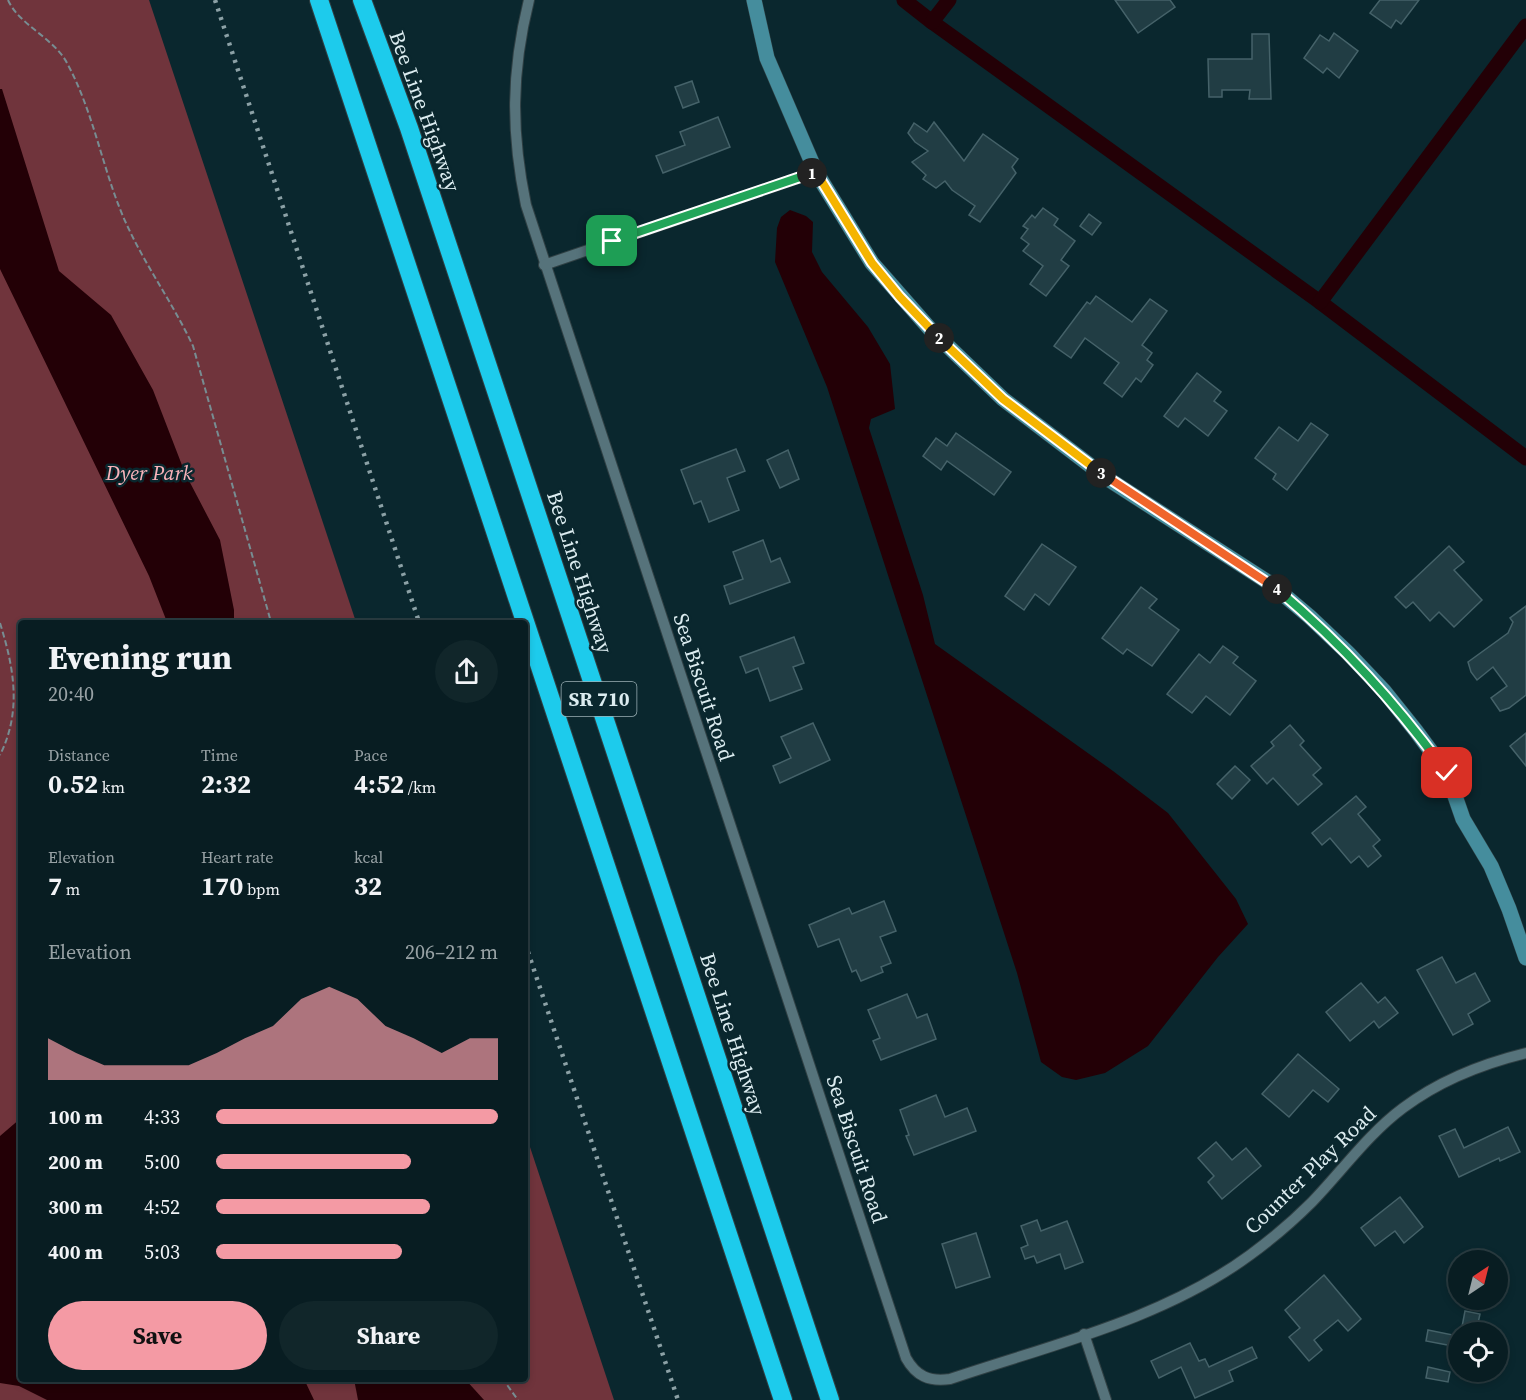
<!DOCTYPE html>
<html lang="en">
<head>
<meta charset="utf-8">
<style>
	:root { --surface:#081d22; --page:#11262a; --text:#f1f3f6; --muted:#98a2a5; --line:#293b40; --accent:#f49aa4 }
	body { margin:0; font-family:"Source Serif 4",serif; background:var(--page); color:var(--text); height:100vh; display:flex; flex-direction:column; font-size:22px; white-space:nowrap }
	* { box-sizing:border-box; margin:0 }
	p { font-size:20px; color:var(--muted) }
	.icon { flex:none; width:33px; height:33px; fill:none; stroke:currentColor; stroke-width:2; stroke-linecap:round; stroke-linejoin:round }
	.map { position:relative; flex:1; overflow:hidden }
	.sheet { position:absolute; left:18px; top:620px; width:510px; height:762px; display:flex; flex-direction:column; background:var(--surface); border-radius:6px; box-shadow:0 3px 9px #0003,0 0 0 2px var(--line) }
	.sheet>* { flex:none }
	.needle { width:39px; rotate:35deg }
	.tools { position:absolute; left:1448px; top:1250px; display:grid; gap:12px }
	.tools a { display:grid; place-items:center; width:60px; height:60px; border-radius:50%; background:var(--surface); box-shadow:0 3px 9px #0003,0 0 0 2px var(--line); font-size:30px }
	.pin { position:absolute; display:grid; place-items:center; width:51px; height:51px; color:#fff; margin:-26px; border-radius:12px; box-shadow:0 3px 9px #0006 }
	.km { position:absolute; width:30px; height:30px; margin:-15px; border-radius:50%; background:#222; color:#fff; font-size:16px; line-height:30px; text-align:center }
	.round { display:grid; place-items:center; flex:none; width:63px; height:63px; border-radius:32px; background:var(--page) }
	.headline { display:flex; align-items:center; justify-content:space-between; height:102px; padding:0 30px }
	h1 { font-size:33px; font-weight:700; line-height:45px }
	.stats { display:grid; grid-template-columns:repeat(3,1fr); gap:9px; height:102px; padding:6px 30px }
	.stats div { display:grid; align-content:center }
	.stats b { font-size:26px; font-weight:700 }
	.stats small { font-size:16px; font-weight:400 }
	.stats p { font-size:16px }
	.chart { height:168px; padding:12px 30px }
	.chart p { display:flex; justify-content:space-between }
	.chart svg { width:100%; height:108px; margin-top:6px; fill:var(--accent); opacity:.7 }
	.button { display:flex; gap:12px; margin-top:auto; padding:12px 30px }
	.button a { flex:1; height:69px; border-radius:36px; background:var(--accent); color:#111; font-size:24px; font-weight:700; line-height:69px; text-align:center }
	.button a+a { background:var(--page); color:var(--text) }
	ul { padding:0 30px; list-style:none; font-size:20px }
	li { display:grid; grid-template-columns:96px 72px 1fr; align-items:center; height:45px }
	li i { height:15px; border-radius:8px; background:var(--accent) }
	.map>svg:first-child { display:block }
	.green { fill:#70343c }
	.water { fill:#230006 }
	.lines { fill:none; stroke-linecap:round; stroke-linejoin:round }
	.canal { stroke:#230006; stroke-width:15 }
	.building { fill:#213d44; stroke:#456269; stroke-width:1.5 }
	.street-casing { stroke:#304044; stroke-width:12 }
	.secondary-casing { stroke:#304044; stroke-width:16 }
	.highway-casing { stroke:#304044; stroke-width:20 }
	.path { stroke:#778d92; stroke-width:2; stroke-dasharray:6 3; stroke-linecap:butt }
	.street { stroke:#56737b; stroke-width:10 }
	.secondary { stroke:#458d9d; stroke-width:15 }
	.highway { stroke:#1dcbec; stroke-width:18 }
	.rail { stroke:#8ca1a6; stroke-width:4.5; stroke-dasharray:3 6; stroke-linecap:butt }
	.split-1-casing { stroke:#fff; stroke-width:12 }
	.split-2-casing { stroke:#fff; stroke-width:12 }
	.split-3-casing { stroke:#fff; stroke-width:12 }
	.split-4-casing { stroke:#fff; stroke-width:12 }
	.split-5-casing { stroke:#fff; stroke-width:12 }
	.split-1 { stroke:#22a559; stroke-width:8 }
	.split-2 { stroke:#f5b400; stroke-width:8 }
	.split-3 { stroke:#f5b400; stroke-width:8 }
	.split-4 { stroke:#f0652b; stroke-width:8 }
	.split-5 { stroke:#22a559; stroke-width:8 }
	.labels { text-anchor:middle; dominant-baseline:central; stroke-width:5; stroke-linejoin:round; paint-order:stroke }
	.shield { fill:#0a272e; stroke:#9db1b6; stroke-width:1.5 }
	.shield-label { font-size:20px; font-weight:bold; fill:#dcecf0 }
	.street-label { font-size:21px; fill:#dcecf0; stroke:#0a272e }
	.park-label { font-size:21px; font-style:italic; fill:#fab3ba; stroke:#0a272e }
</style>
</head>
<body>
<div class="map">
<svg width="1526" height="1400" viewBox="0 0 1526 1400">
	<rect width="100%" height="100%" fill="#0a272e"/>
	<!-- green -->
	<path class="green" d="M0,0H149L356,622H21V1378H525V1132L614,1400H0Z"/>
	<!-- water -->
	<g class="water">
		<path d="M0,89H2L59,271L111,315L153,390L185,473L220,540L234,610V622H167L149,576L0,269Z"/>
		<path d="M790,210L806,216L813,222L812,252L822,272L868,327L890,364L895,409L871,419L869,428L923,595L935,644L1113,771L1168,813L1236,899L1248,924L1218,957L1148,1046L1105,1073L1076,1080L1062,1077L1041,1062L1017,973L827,387L775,262L777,228L781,217Z"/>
		<path d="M21,1118V1378L304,1379L314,1400H47L19,1386L0,1383V1136Z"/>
		<path d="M354,1379H465L484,1400H358Z"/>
	</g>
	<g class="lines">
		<!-- canal -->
		<g class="canal">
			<path d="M904,0L932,22L1320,302L1526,458"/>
			<path d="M932,22L949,0"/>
			<path d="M1320,302L1526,26"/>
		</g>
	</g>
	<!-- building -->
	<g class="building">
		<path d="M1115,0H1170L1175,7L1138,33Z"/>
		<path d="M1380,0H1419L1401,24L1396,20L1391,28L1370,13Z"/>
		<path d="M1334,33L1358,51L1339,78L1327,68L1323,73L1304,58L1320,35L1329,41Z"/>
		<path d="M1252,34H1269L1271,99H1249L1250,90H1222V97H1209L1208,59H1252Z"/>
		<path d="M692,81L699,102L683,108L675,87Z"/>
		<path d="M718,117L730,147L663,173L656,156L685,145L680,132Z"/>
		<path d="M934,122L964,161L983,134L1018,159L1012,167L1016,173L980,222L969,215L975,206L952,190L945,181L936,188L923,179L926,175L912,162L928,151L915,142L908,133L914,123L927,132Z"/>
		<path d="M1043,208L1058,219L1054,225L1075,241L1061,260L1069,266L1046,296L1030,284L1043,266L1023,251L1029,244L1021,238L1028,229L1023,226L1032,215L1035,218Z"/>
		<path d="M1089,214L1101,223L1092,235L1080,226Z"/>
		<path d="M1096,296L1132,322L1150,299L1167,311L1142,345L1152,353L1147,360L1153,365L1141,382L1136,378L1122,397L1104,383L1119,363L1085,338L1071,358L1054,346L1087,302L1090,304Z"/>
		<path d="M1197,373L1221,392L1214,401L1227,411L1208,436L1185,418L1178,427L1164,416Z"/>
		<path d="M1311,423L1328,435L1287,490L1273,479L1276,474L1255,458L1279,427L1298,441Z"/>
		<path d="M956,433L1011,472L994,495L947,461L941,470L923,456L936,438L947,446Z"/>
		<path d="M736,449L745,471L727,478L739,510L709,522L701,501L694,504L681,470Z"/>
		<path d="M788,450L799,479L780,488L767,460Z"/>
		<path d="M763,540L771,562L780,558L790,582L730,604L724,586L743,579L733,552Z"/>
		<path d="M1042,544L1076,567L1049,605L1035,594L1024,610L1005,596Z"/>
		<path d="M1449,546L1464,562L1454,570L1482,600L1454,627L1439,612L1430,621L1413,602L1406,608L1395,597Z"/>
		<path d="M1141,587L1157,599L1149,608L1179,630L1152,666L1127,649L1123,654L1102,638Z"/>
		<path d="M1526,606V695L1509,708L1500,711L1491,698L1507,686L1493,667L1477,680L1471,672L1468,662L1508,633L1513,622L1510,618Z"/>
		<path d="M794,637L804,663L793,667L802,689L770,701L758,668L746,673L740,657Z"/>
		<path d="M1223,646L1238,657L1233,663L1256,681L1230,715L1206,696L1192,713L1167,694L1199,654L1210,663Z"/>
		<path d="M813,723L830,760L780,783L773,766L791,758L781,737Z"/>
		<path d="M1290,725L1304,741L1300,745L1321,768L1313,775L1322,784L1298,805L1273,778L1267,784L1251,766L1274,746L1271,742Z"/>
		<path d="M1526,733V766L1510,746Z"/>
		<path d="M1235,766L1250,780L1232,799L1217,784Z"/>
		<path d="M1356,796L1366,807L1358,814L1380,840L1373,846L1381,856L1368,867L1359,856L1351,863L1330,838L1322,845L1312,833Z"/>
		<path d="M884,901L896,931L880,937L891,963L881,967L883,972L861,981L856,970L852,972L839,939L818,947L809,925L849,908L852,914Z"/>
		<path d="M1442,957L1456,983L1475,973L1490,1001L1468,1014L1473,1024L1453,1035L1417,970Z"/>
		<path d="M1361,983L1378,1003L1385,997L1398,1013L1379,1028L1374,1021L1350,1041L1326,1012Z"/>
		<path d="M907,994L917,1018L927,1014L936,1039L881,1060L873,1041L880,1038L868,1010Z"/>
		<path d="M1298,1054L1339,1089L1328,1102L1313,1090L1289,1117L1262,1094Z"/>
		<path d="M936,1095L945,1117L967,1108L976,1131L914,1155L906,1136L909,1135L900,1110Z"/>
		<path d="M1508,1127L1520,1152L1500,1161L1499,1158L1459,1177L1439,1136L1455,1129L1464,1148Z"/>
		<path d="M1216,1142L1232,1160L1246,1148L1261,1166L1222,1199L1208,1182L1214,1176L1198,1158Z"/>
		<path d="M1400,1197L1423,1227L1404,1243L1395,1231L1375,1246L1361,1228Z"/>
		<path d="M1037,1220L1041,1231L1067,1221L1083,1262L1065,1269L1060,1254L1037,1263L1034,1256L1025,1259L1021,1248L1028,1245L1021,1226Z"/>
		<path d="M976,1233L990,1277L956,1288L942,1244Z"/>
		<path d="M1324,1275L1361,1319L1348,1331L1338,1320L1314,1340L1322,1350L1309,1361L1289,1337L1300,1328L1285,1310Z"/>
		<path d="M1465,1311L1480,1314L1476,1332H1461Z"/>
		<path d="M1428,1330L1458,1336V1347L1426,1341Z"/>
		<path d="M1190,1343L1199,1361L1205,1359L1209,1367L1252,1347L1257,1358L1229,1371L1233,1381L1195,1398L1181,1367L1159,1378L1151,1361Z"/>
		<path d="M1428,1367L1450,1372L1448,1382L1426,1378Z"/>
	</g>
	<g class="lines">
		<!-- street casing -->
		<g class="street-casing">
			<g id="street">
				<path d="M529,0C511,72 511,133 526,205L906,1358C916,1376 929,1382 950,1379C1051,1345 1163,1319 1250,1255C1272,1239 1293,1221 1312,1202C1342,1171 1368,1134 1403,1108C1440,1080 1481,1064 1526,1053"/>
				<path d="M544,265L816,172"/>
				<path d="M1084,1334L1106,1400"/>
			</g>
		</g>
		<!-- secondary casing -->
		<g class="secondary-casing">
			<path id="secondary" d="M754,0L767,58L816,172L872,263L930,329L1003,399L1108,479L1271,584L1310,617L1348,653L1384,691L1416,731L1447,773L1463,819L1491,866L1509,909L1526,958"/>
		</g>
		<!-- highway casing -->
		<g class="highway-casing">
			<g id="highway">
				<path d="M319,0L783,1400"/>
				<path d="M362,0L409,128L830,1400"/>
			</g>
		</g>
		<!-- path -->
		<g class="path">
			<path d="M8,0C19,25 54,38 67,63C92,109 101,161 120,209C140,259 171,299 193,346L271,622"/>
			<path d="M0,623C14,668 22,711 0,755"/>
			<path d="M502,1378L518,1400"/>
		</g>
		<!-- street -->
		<use href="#street" class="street"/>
		<!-- secondary -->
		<use href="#secondary" class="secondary"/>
		<!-- highway -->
		<use href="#highway" class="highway"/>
		<!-- rail -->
		<g class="rail">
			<path d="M215,0L419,622"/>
			<path d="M525,943L678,1400"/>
		</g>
	</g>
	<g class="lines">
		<!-- split-1 casing -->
		<g class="split-1-casing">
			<path id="split-1" d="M612,241L812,173"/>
		</g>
		<!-- split-2 casing -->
		<g class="split-2-casing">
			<path id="split-2" d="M812,173L816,172L872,263L900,297L939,338"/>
		</g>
		<!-- split-3 casing -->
		<g class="split-3-casing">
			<path id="split-3" d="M939,338L1003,399L1101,473"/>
		</g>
		<!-- split-4 casing -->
		<g class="split-4-casing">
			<path id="split-4" d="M1101,473L1277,589"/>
		</g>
		<!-- split-5 casing -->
		<g class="split-5-casing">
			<path id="split-5" d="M1277,589C1344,646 1395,702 1447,773"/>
		</g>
		<!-- split-1 -->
		<use href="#split-1" class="split-1"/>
		<!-- split-2 -->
		<use href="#split-2" class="split-2"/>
		<!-- split-3 -->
		<use href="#split-3" class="split-3"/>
		<!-- split-4 -->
		<use href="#split-4" class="split-4"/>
		<!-- split-5 -->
		<use href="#split-5" class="split-5"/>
	</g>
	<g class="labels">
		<!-- shield labels -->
		<rect class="shield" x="561.5" y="682" width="75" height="34" rx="4.5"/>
		<g class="shield-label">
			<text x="599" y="699">SR 710</text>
		</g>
		<!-- street labels -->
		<g class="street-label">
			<text transform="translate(425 111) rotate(70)">Bee Line Highway</text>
			<text transform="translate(580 572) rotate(72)">Bee Line Highway</text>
			<text transform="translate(704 687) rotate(72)">Sea Biscuit Road</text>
			<text transform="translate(733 1034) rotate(72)">Bee Line Highway</text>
			<text transform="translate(857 1149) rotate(72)">Sea Biscuit Road</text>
			<text transform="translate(1310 1170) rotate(-44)">Counter Play Road</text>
		</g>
		<!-- park labels -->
		<g class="park-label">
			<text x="149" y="472">Dyer Park</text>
		</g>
	</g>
</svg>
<div class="tools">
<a><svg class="needle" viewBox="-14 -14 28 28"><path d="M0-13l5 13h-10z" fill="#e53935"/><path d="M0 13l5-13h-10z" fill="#98a2a5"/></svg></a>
<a><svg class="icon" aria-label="locate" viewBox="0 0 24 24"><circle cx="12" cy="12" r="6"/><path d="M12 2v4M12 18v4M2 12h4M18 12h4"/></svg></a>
</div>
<div class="pin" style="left:612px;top:241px;background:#1e9e55"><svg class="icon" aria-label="arrive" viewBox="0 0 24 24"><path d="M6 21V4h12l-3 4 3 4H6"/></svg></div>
<div class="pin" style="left:1447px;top:773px;background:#d93025"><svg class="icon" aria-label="check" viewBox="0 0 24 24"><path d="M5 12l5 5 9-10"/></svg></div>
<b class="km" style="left:812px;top:173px">1</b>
<b class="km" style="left:939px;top:338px">2</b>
<b class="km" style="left:1101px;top:473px">3</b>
<b class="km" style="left:1277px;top:589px">4</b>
<section class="sheet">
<div class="headline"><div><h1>Evening run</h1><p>20:40</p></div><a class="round"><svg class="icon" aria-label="share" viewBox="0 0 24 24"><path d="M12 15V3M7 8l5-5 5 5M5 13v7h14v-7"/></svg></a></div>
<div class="stats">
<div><p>Distance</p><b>0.52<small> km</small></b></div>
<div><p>Time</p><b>2:32</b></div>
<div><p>Pace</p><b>4:52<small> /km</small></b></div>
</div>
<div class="stats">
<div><p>Elevation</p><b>7<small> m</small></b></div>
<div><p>Heart rate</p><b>170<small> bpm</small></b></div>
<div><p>kcal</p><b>32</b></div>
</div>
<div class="chart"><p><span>Elevation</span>206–212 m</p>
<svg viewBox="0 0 160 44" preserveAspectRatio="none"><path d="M0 44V27L10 33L20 38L30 38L40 38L50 38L60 33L70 27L80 22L90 11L100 6L110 11L120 22L130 27L140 33L150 27L160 27V44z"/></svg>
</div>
<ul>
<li><b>100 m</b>4:33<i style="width:100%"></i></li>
<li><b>200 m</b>5:00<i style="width:69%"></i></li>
<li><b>300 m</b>4:52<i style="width:76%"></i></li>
<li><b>400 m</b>5:03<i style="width:66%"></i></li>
</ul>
<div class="button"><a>Save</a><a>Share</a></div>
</section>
</div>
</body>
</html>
